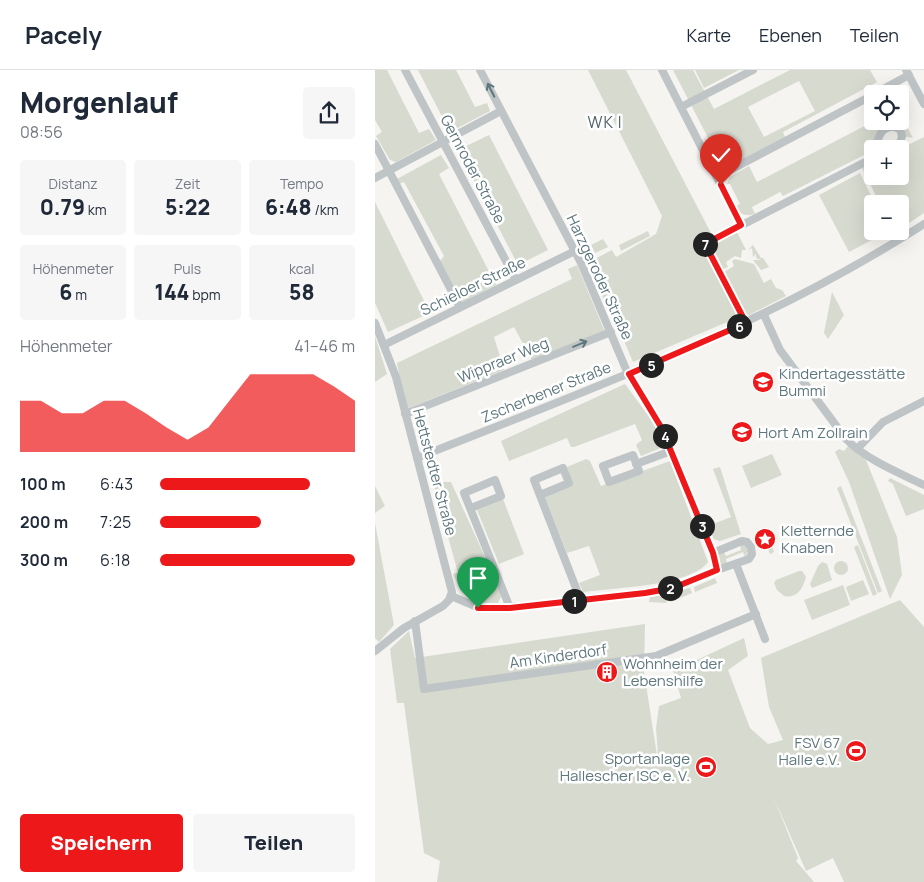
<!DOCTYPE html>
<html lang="de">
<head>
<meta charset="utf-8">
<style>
	:root { --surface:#fff; --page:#f6f6f7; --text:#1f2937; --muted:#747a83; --line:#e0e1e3; --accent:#ed181a }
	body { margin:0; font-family:Manrope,sans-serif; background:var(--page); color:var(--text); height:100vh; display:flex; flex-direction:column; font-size:19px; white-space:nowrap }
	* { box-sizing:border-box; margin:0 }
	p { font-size:16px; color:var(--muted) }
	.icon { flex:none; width:28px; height:28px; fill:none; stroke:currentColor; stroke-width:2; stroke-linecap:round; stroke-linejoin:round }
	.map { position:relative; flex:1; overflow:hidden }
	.side { display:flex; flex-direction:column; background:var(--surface); width:375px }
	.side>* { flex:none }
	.tools { position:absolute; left:489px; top:15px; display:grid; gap:10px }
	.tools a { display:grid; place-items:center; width:45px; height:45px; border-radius:5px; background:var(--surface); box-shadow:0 5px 20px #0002; font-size:25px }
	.pin { position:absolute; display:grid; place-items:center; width:42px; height:42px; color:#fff; margin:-51px -21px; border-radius:50% 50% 50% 0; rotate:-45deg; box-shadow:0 0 5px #0007 }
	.pin .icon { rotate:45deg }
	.km { position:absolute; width:25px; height:25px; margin:-12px; border-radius:50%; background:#222; color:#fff; font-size:14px; line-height:25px; text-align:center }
	.round { display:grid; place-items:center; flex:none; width:52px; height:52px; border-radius:5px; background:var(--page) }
	.overview { display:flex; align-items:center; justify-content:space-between; height:85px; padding:0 20px }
	h1 { font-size:28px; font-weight:800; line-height:38px }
	.stats { display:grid; grid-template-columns:repeat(3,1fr); gap:8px; height:85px; padding:5px 20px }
	.stats div { display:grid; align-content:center; border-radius:5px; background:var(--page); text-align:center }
	.stats b { font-size:21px; font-weight:800 }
	.stats small { font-size:14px; font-weight:400 }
	.stats p { font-size:14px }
	.chart { height:140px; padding:10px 20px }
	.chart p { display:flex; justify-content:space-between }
	.chart svg { width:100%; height:90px; margin-top:5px; fill:var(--accent); opacity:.7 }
	.primary-button { display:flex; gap:10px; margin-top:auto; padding:10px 20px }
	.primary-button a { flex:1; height:58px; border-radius:5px; background:var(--accent); color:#fff; font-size:20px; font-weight:800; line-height:58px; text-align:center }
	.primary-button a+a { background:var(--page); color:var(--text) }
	ul { padding:0 20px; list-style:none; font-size:16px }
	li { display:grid; grid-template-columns:80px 60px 1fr; align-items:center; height:38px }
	li i { height:12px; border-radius:6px; background:var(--accent) }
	header { display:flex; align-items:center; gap:30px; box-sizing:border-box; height:70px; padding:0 25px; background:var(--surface); border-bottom:1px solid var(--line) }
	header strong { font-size:24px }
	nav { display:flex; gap:28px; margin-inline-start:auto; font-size:18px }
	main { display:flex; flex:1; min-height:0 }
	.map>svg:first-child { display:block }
	.green { fill:#d6dacf; fill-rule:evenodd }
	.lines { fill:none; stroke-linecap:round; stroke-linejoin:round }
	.minor { stroke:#bfc5c7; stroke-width:8 }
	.oneway { stroke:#5e777d }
	.route-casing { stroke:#fff; stroke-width:10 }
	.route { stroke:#ed181a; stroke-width:6 }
	.labels { text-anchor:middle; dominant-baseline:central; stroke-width:5; stroke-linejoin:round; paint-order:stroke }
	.street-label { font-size:15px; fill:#5e777d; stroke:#fff }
	.poi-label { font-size:15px; fill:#5e777d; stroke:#fff; text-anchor:start }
	.neighbourhood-label { font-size:16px; letter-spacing:1px; fill:#506368; stroke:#fff }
</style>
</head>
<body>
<header>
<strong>Pacely</strong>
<nav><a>Karte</a><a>Ebenen</a><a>Teilen</a></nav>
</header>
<main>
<section class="side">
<div class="overview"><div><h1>Morgenlauf</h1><p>08:56</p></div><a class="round"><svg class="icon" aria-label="share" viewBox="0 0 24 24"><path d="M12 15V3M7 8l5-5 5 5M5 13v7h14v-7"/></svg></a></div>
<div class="stats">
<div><p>Distanz</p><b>0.79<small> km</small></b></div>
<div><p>Zeit</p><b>5:22</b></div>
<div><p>Tempo</p><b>6:48<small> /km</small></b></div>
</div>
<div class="stats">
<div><p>Höhenmeter</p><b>6<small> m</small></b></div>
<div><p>Puls</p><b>144<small> bpm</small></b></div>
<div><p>kcal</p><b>58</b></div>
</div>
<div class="chart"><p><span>Höhenmeter</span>41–46 m</p>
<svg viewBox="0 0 160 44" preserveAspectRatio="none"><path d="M0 44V19L10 19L20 25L30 25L40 19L50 19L60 25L70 32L80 38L90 32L100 19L110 6L120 6L130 6L140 6L150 12L160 19V44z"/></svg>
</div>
<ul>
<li><b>100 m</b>6:43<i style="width:77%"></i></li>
<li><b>200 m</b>7:25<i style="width:52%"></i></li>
<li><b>300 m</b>6:18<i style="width:100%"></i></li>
</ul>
<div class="primary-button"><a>Speichern</a><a>Teilen</a></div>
</section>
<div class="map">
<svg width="549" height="812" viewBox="0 0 549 812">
	<rect width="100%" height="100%" fill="#f5f4f0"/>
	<!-- green -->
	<g class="green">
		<path d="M0,0H12L44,63L54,59L61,70L21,92L15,90L1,66L7,62L0,50Z"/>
		<path d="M43,0H81L100,37L112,33L115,41L75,62Z"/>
		<path d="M213,0H251L337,165L326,171L364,247L258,292L244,259L241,260L214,192L237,180L241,187L281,164L287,146Z"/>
		<path d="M298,0H318L339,39L415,0H495L502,12L408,62L410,67L351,98L344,96L339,92L344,89ZM424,11L440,41L389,67L373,37Z"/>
		<path d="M320,0H364L329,18Z"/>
		<path d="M525,44L538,68L527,66L525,59L511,57L497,81L408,126L405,122L377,137L380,144C371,146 365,145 360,137L365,134L355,114H352L355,107L374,96L382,112L499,51H525Z"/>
		<path d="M114,65L173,180L143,195L83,80Z"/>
		<path d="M549,67V143L525,159V134H505L487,98L497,93L498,106H525V79Z"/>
		<path d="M66,85L74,98L64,104L121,215L86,233L64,192L69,186L29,112L24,114L22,109Z"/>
		<path d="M485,103L500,134H498V161H514L474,182L444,125Z"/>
		<path d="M0,132L55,243L13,262L0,233Z"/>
		<path d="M361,160L371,180H367L366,188L360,186L351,192L353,197L348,199L336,174Z"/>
		<path d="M273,161L275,166L246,181L244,175Z"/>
		<path d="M228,169L233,177L220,183L216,175Z"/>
		<path d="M378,175L386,188H388L394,197L386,200L378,190H386L381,188V184L378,187L377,178L373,180Z"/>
		<path d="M360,189L379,194L389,213L396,209L401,218L407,220L411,226L372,246L349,202L359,196L357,191Z"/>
		<path d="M202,195L230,262L157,290L139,257L119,267L129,300L31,339L22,293L197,209L193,199Z"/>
		<path d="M457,222L469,245L453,269L449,263Z"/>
		<path d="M0,266L12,304L0,312Z"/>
		<path d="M250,314L275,348L291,376L266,386L261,375L267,370L260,354L199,377H196L192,368L134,391L126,371Z"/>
		<path d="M474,375L491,390L522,467L527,505L515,529L474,412L460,382L464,379L469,381Z"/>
		<path d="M397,384L407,405L376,418L367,396Z"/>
		<path d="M211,389L215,391L226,416L295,391L333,492C316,516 238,518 208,522L204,513L225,505L214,476L192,483L169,425L198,414L192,397Z"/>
		<path d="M345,397L366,464L345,471L339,469L333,456L356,447L338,399Z"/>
		<path d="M515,408L549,425V439L531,446L518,414L513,411Z"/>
		<path d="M58,412H76L123,516L126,527L123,533C101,538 86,522 78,504L83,503Z"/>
		<path d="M0,416L10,436L0,443Z"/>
		<path d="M466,416L507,521L503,523L462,418Z"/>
		<path d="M128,429L149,484L124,494L102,440Z"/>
		<path d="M0,453L19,555L4,572L0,568Z"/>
		<path d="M391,458L399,482L395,484L385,460Z"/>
		<path d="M366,474L371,475L374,480L370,487L368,482L351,489L352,493L347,495L345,493L344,485L349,482L351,486L366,480L365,475Z"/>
		<path d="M483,475L502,524L498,526L479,477Z"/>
		<circle cx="466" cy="498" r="7"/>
		<path d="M447,492L452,494L457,510L437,518L435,514L443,496Z"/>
		<path d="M424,501H427L431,507C428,518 422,529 409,526L402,520L399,513L401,510Z"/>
		<path d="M340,508L342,513L320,522L319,517Z"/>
		<path d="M488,510L494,524L476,531L471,517Z"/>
		<path d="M468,515L475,535L437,550L429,530Z"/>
		<path d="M315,518L317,523L295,532L292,524Z"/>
		<path d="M289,525L292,532L290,533L274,532L275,527Z"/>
		<path d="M525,530L549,557V812H469L458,788L431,801L398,726L423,788L421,791L439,812H62L65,791L49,783L29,633H22L15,579L34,561L40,588L270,554L269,602L284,698L281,658L284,636L306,628L298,601L369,568L373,586L353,600L375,658L393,674L408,670L394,637L386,588Z"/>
	</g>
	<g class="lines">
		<!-- minor -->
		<g class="minor">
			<path d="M30,0L141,210"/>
			<path d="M105,0L206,193L253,304L286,357L338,483L342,500L374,489L377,484L376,477L372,472L367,471L338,483"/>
			<path d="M287,0L366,155"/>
			<path d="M531,0L549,34"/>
			<path d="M499,24L534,5"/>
			<path d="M306,37L378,0"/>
			<path d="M0,74L85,237"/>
			<path d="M501,79C503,65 508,52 525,59L527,66L525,73L516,79"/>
			<path d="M342,107L498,25"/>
			<path d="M0,108L126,41"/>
			<path d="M389,245L405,280L471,369C492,390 522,402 549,415"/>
			<path d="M0,253L21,307L77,522L74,530L68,536L29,558L0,581"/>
			<path d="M371,253L330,174L498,88"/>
			<path d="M9,275L200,181"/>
			<path d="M30,344L236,262"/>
			<path d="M482,379L508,352L549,331"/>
			<path d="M258,385L264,401L234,412L228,396Z"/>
			<path d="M42,388C215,319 391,256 549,154"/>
			<path d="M261,394L296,381"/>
			<path d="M165,425L194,413L188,398L159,410L206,531"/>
			<path d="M96,438L126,426L120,410L89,423L135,538"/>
			<path d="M361,494L390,569"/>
			<path d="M76,526L107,539L206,531L298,518L342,500"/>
			<path d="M40,551L49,619L281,586L381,544"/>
		</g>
	</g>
	<!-- one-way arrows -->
	<defs><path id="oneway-shaft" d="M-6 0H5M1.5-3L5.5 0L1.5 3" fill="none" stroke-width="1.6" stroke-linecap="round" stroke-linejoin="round" transform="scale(1.25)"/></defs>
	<g class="oneway">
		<use href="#oneway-shaft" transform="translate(116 20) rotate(-117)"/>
		<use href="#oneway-shaft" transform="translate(205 274) rotate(-22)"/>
	</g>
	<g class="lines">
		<!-- route casing -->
		<g class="route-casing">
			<path id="route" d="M103,538H135L270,523L298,518L342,500L338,483L286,357L254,304L371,253L330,174L366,155L346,115"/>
		</g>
		<!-- route -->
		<use href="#route" class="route"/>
	</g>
	<!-- icons -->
	<defs>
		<g id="school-disc" transform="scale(1.125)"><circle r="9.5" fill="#ed181a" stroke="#fff"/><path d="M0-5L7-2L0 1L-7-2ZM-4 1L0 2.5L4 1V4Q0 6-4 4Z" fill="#fff"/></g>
		<g id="sight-disc" transform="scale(1.125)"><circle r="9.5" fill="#ed181a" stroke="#fff"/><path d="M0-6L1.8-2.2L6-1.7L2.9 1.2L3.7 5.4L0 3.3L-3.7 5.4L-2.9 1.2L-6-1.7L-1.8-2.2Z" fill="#fff"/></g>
		<g id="building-disc" transform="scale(1.125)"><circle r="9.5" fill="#ed181a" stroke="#fff"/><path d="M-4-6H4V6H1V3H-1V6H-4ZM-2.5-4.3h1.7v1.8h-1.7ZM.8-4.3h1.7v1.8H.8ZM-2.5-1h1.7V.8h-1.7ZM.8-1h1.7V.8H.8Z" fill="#fff"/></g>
		<g id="stadium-disc" transform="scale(1.125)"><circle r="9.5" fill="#ed181a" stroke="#fff"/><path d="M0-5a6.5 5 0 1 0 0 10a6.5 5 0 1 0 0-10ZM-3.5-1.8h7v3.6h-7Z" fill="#fff"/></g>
	</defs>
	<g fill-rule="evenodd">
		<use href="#school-disc" x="388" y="312"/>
		<use href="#school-disc" x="367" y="362"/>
		<use href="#sight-disc" x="390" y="469"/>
		<use href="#building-disc" x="232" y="602"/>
		<use href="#stadium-disc" x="481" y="681"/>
		<use href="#stadium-disc" x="331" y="697"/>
	</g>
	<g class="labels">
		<!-- street labels -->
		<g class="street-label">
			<text transform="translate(98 99) rotate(62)">Gernroder Straße</text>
			<text transform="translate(225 207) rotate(65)">Harzgeroder Straße</text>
			<text transform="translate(98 216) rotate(-26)">Schieloer Straße</text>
			<text transform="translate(128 290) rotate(-22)">Wippraer Weg</text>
			<text transform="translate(171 322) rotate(-22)">Zscherbener Straße</text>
			<text transform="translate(60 402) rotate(75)">Hettstedter Straße</text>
			<text transform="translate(183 586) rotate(-8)">Am Kinderdorf</text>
		</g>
		<!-- poi labels -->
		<g class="poi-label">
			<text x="404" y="303">Kindertagesstätte<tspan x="404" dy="17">Bummi</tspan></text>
			<text x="383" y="362">Hort Am Zollrain</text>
			<text x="406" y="460">Kletternde<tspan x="406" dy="17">Knaben</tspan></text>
			<text x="248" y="593">Wohnheim der<tspan x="248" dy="17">Lebenshilfe</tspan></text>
			<text x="465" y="672" text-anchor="end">FSV 67<tspan x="465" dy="17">Halle e.V.</tspan></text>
			<text x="315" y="688" text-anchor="end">Sportanlage<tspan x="315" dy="17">Hallescher ISC e. V.</tspan></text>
		</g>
		<!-- neighbourhood labels -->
		<g class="neighbourhood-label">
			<text x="230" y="52">WK I</text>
		</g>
	</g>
</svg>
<div class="tools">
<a><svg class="icon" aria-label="locate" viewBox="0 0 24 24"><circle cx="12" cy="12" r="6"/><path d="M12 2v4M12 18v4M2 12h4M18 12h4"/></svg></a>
<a>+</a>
<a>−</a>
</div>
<div class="pin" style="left:103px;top:538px;background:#1e9e55"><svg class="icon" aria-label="arrive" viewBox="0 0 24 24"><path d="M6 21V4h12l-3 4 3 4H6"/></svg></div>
<div class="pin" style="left:346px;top:115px;background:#d93025"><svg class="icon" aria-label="check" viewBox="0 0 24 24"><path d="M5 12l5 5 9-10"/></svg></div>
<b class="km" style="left:199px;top:531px">1</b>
<b class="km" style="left:295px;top:518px">2</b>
<b class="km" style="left:327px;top:456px">3</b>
<b class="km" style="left:290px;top:366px">4</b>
<b class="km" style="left:276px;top:295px">5</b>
<b class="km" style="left:364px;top:256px">6</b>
<b class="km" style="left:330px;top:174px">7</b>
</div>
</main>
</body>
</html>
